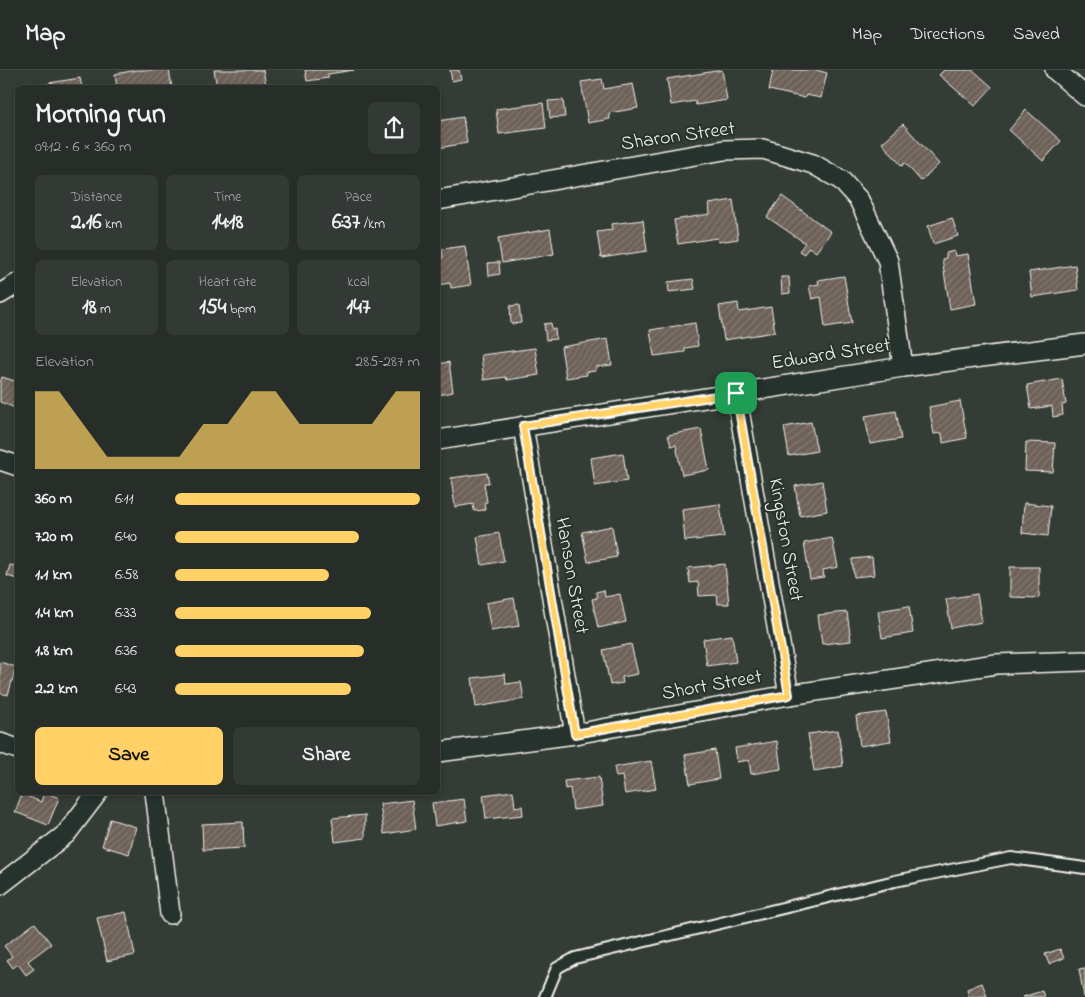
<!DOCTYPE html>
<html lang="en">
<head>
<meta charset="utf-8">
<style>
	:root { --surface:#272d28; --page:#333934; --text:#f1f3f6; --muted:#a4a8a8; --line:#434945; --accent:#ffd166 }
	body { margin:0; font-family:"Indie Flower",sans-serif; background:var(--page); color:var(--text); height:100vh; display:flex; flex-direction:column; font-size:19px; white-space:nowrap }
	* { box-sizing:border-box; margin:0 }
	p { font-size:16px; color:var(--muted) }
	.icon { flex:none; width:28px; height:28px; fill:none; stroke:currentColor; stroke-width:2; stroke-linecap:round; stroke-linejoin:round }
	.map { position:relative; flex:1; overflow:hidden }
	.drawer { position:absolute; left:15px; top:15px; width:425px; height:710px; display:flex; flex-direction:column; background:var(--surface); border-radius:8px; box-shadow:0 2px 8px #0003,0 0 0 1px var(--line) }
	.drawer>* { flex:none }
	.pin { position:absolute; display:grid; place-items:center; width:42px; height:42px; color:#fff; margin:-21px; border-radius:10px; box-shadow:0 2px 8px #0006 }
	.round { display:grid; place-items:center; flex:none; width:52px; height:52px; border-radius:8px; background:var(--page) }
	.overview { display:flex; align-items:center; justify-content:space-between; height:85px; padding:0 20px }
	h1 { font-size:28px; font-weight:700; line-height:38px }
	.metrics { display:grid; grid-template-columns:repeat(3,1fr); gap:8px; height:85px; padding:5px 20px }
	.metrics div { display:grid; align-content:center; border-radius:8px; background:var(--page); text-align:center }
	.metrics b { font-size:21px; font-weight:700 }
	.metrics small { font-size:14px; font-weight:400 }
	.metrics p { font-size:14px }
	.chart { height:140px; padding:10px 20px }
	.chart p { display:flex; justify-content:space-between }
	.chart svg { width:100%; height:90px; margin-top:5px; fill:var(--accent); opacity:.7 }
	.action { display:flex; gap:10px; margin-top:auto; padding:10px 20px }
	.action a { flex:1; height:58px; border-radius:8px; background:var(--accent); color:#111; font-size:20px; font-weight:700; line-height:58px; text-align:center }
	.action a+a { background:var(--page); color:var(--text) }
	ul { padding:0 20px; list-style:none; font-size:16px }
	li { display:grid; grid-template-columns:80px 60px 1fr; align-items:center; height:38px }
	li i { height:12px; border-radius:6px; background:var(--accent) }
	header { display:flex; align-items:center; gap:30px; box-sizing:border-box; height:70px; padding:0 25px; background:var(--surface); border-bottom:1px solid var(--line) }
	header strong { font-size:24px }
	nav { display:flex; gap:28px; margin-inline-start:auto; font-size:18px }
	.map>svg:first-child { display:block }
	.building { fill:url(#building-hatch); stroke:#f4f1e8 }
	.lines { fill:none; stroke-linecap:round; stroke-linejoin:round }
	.service-casing { stroke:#f4f1e8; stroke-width:14 }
	.minor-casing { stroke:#f4f1e8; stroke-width:22 }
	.service { stroke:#26332d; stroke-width:10 }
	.minor { stroke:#26332d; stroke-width:19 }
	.route-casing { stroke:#fff; stroke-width:10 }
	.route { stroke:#ffd166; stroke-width:6 }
	.labels { text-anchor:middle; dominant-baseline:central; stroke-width:4; stroke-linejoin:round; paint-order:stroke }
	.street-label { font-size:20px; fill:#f4f1e8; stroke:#26332d }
</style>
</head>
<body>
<header>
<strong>Map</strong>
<nav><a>Map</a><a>Directions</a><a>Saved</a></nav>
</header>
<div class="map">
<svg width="1085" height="927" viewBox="0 0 1085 927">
	<defs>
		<pattern id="building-hatch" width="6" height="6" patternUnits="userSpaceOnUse" patternTransform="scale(1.25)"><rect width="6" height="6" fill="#6d6158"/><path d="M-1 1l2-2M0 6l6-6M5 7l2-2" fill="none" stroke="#827870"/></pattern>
	</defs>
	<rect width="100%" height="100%" fill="#343c36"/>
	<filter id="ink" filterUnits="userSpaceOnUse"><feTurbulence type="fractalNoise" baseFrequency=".02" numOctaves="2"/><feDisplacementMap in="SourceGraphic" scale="10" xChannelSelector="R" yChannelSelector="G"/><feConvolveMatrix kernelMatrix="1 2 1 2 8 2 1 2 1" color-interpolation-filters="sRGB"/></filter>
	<g filter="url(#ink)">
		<!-- building -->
		<g class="building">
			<path d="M137,0H169L172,18H117L115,4Z"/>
			<path d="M214,0H263L266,15L263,18H245L244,15L217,18Z"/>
			<path d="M305,0H354L328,4V8L307,11Z"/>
			<path d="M450,0H459L461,9L452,11Z"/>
			<path d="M722,0L727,30L696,35L695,31L671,35L667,9Z"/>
			<path d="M773,0H816L827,3L821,28L806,25L805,28L769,20Z"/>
			<path d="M944,0H973L992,17L975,36L939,5Z"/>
			<path d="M80,8L82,18H46L50,17L49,13Z"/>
			<path d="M602,9L604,19L633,14L638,38L609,43L610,49L588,53L581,12Z"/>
			<path d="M563,30L565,47L550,48L548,31Z"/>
			<path d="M543,33L546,58L499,64L496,39Z"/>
			<path d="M1026,40L1061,71L1043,91L1009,60Z"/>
			<path d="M463,47L467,73L438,78V51Z"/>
			<path d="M903,54L939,94L921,111L905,93L902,96L882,73Z"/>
			<path d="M782,126L831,162L816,182L809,177L804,184L799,181L805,173L767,147Z"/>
			<path d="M733,130L738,169L718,172L717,168L678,174L674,150L710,144L709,134Z"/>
			<path d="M952,148L958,166L933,174L928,156Z"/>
			<path d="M643,150L647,181L601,188L597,162L612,160L611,154Z"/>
			<path d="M550,159L554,184L502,193L498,168Z"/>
			<path d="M465,176L471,215L451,218L450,213L438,215V189L443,188L442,179Z"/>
			<path d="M954,181L955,186L968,184L976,234L950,239L942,189L946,188V183Z"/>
			<path d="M499,192L500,204L489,206L488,193Z"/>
			<path d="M1075,195L1078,220L1032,227L1029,202Z"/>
			<path d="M844,206L852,253L825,257L821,227L812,229L809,216L819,214L818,210Z"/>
			<path d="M781,207H789L790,223L782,224Z"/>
			<path d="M693,209L695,219L669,222L668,212Z"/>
			<path d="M738,233L739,242L771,237L775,262L724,270L719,236Z"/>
			<path d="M519,235L521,253L511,254L510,236Z"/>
			<path d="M551,253L552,260L555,259L556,269L546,270L544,254Z"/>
			<path d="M695,253L698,276L685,278V282L654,286L650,260Z"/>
			<path d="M608,269L612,295L596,297V301L586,302L587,305L566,308L561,277Z"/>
			<path d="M535,278L539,305L507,310L506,307L484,310L481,285Z"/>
			<path d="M449,292L453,322L438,325V294Z"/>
			<path d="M2,307L18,312V339L0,332V313Z"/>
			<path d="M1062,309L1066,334L1062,335L1063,345L1053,347L1052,336L1031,339L1027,315Z"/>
			<path d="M960,331L967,368L943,373L942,363L934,364L929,337Z"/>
			<path d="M896,341L901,369L870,374L865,346Z"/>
			<path d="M811,352L817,381L789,386L784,357Z"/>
			<path d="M701,359L709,400L682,405L676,375L671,376L668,365Z"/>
			<path d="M1026,372L1055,373L1053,402L1025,401Z"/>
			<path d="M623,383L627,411L595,416L591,388Z"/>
			<path d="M487,403L489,413H484L487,432L484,433L485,440L474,441L473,434L455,437L451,408Z"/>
			<path d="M822,411L827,441L800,446L795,416Z"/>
			<path d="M1024,433L1051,436L1048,466L1022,463Z"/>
			<path d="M720,434L724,467L685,471L682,439Z"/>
			<path d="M612,456L617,487L588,492L582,462Z"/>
			<path d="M499,463L504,491L482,495L477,467Z"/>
			<path d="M832,468L838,497L823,500L824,507L810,509L804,473Z"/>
			<path d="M872,487L874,505L854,507L852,489Z"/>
			<path d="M725,494L729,534H718L717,525L699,526L698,512L690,513L688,498Z"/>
			<path d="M10,495L18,496V509L7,506Z"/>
			<path d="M1010,497H1039V528L1010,527Z"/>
			<path d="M604,520L605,527L620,524L626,552L598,558L592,529L597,528L596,522Z"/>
			<path d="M977,524L982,552L951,558L946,529Z"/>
			<path d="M514,528L519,556L491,561L486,533Z"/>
			<path d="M909,536L913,563L882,568L878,541Z"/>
			<path d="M847,542L851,571L822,574L818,545Z"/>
			<path d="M732,565L736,592L707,596L703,569Z"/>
			<path d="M631,574L638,604L622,607L623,613L610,615L603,580Z"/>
			<path d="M0,592L16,597L8,625L0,623Z"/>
			<path d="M505,604L506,614L521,612L524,629L476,637L472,608Z"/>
			<path d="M886,642L891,671L860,676L856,646Z"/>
			<path d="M838,660L843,696L814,701L808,664Z"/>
			<path d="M777,671L781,699L751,704L749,690L737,692L735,678Z"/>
			<path d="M715,680L719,709L690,714L685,685Z"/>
			<path d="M651,691L656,719L625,724L622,706L616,707L614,697Z"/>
			<path d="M599,707L603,736L573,740L570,718L565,719L564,711Z"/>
			<path d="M513,721L515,737L522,736L523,745L486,749L483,725Z"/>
			<path d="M44,722L59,728L48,755L15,742L22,724L41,732Z"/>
			<path d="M464,729L467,751L435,756L432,733Z"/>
			<path d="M412,730L416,759L384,764L380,734Z"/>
			<path d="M365,745V768L335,772L332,748Z"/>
			<path d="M110,749L136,757L129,784L102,776Z"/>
			<path d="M243,752L244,778L203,780L202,754Z"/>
			<path d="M126,842L135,885L107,891L97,848Z"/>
			<path d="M35,853L51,874L28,891L34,899L26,905L18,894L13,898L7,890L12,886L4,876Z"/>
			<path d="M1060,879L1064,888L1049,894L1045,884Z"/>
			<path d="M1085,898V927H1084L1079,899Z"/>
			<path d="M982,913L987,926L969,927L967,919Z"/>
			<path d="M1042,921L1044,927H1023Z"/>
		</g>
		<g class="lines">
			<!-- service casing -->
			<g class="service-casing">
				<path id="service" d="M545,927L557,898L575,888L895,811L1011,788L1085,798"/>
			</g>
			<!-- minor casing -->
			<g class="minor-casing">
				<g id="minor">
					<path d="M1055,0L1085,26"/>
					<path d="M438,130L724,80L763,79L813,94L841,110L859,130L888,191L903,297"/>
					<path d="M0,224L18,213"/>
					<path d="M736,323L789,625"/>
					<path d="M523,356L575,664"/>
					<path d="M438,370L903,297L1085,274"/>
					<path d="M0,390L18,396"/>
					<path d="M0,673L18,679"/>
					<path d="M438,682L575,664L789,625L996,594L1085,591"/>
					<path d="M155,722L170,844"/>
					<path d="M0,815L66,764L98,722"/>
				</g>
			</g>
			<!-- service -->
			<use href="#service" class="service"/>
			<!-- minor -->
			<use href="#minor" class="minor"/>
		</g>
	</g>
	<g class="lines" filter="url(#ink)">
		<!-- route casing -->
		<g class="route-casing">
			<path id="route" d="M736,323L789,625L575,664L523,356Z"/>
		</g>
		<!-- route -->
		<use href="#route" class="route"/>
	</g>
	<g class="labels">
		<!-- street labels -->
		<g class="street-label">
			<text transform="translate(678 67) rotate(-8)">Sharon Street</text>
			<text transform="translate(831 285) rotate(-9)">Edward Street</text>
			<text transform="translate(785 470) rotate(80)">Kingston Street</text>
			<text transform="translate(571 506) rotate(80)">Hanson Street</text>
			<text transform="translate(712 616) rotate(-10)">Short Street</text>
		</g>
	</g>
</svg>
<div class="pin" style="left:736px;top:323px;background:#1e9e55"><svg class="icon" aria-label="arrive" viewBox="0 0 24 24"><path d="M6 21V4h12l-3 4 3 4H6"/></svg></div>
<section class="drawer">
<div class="overview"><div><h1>Morning run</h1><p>09:12 · 6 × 360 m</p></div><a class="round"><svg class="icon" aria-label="share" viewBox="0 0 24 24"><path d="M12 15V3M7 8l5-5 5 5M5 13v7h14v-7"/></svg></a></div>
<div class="metrics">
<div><p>Distance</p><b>2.16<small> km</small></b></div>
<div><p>Time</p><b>14:18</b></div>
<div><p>Pace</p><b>6:37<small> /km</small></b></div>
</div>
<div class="metrics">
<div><p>Elevation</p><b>18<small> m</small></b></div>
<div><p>Heart rate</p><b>154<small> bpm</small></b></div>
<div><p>kcal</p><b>147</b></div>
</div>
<div class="chart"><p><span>Elevation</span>285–287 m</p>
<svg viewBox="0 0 160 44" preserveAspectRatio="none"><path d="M0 44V6L10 6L20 22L30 38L40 38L50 38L60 38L70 22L80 22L90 6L100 6L110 22L120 22L130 22L140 22L150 6L160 6V44z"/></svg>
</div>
<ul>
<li><b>360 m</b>6:11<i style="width:100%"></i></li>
<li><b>720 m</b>6:40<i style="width:75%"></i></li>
<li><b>1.1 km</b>6:58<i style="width:63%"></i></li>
<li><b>1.4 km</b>6:33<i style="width:80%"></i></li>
<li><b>1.8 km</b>6:36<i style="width:77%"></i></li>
<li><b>2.2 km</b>6:43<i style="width:72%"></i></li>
</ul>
<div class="action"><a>Save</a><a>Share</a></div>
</section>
</div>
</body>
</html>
